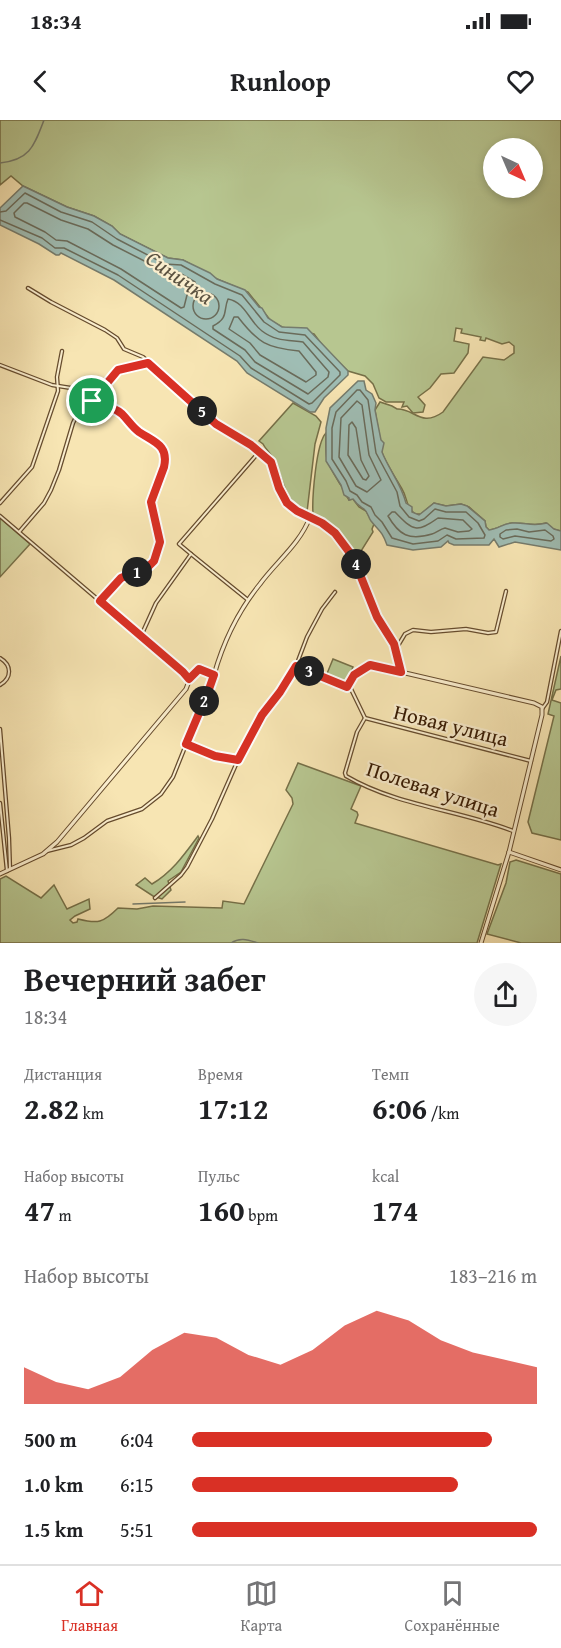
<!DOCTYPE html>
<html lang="ru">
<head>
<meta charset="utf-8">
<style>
	:root { --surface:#fff; --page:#f6f6f6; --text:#202124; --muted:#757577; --line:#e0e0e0; --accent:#d93025 }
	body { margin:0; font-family:"Gentium Book Plus",serif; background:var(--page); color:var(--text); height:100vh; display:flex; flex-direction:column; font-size:22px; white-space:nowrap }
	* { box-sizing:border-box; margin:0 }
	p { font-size:20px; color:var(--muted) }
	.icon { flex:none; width:33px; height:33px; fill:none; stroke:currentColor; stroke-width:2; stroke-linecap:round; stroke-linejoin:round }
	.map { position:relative; height:823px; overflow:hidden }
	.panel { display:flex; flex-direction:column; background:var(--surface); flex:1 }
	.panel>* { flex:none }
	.needle { width:39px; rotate:136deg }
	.controls { position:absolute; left:483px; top:18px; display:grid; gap:12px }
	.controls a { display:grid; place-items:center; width:60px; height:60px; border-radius:50%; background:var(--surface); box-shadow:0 3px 9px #0003; font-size:30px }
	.pin { position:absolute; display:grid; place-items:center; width:51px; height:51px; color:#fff; margin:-26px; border:3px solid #fff; border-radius:50%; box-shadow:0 2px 6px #0007 }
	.km { position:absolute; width:30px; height:30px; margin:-15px; border-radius:50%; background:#222; color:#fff; font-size:16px; line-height:30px; text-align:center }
	.round { display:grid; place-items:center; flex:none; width:63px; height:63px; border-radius:32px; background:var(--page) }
	.head { display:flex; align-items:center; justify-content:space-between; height:102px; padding:0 24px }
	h1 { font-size:33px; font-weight:800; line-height:45px }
	.figures { display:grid; grid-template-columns:repeat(3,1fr); gap:9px; height:102px; padding:6px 24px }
	.figures div { display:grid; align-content:center }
	.figures b { font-size:30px; font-weight:800 }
	.figures small { font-size:16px; font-weight:400 }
	.figures p { font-size:16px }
	.chart { height:168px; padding:12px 24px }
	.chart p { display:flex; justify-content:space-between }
	.chart svg { width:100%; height:108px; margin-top:6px; fill:var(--accent); opacity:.7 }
	ul { padding:0 24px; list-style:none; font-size:20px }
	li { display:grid; grid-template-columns:96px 72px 1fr; align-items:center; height:45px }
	li i { height:15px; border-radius:8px; background:var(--accent) }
	.status { display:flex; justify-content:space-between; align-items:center; height:42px; padding:0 30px; background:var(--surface); direction:ltr }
	.status svg { height:16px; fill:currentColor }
	header { display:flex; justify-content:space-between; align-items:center; height:78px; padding:0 24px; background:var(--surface); font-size:27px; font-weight:800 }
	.tabs { display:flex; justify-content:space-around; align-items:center; height:84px; border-top:2px solid var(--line); background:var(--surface); font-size:16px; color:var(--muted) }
	.tabs a { display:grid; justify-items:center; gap:3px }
	.tabs .selected { color:var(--accent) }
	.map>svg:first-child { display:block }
	.green { fill:#b7c690; stroke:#767048; stroke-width:1.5; fill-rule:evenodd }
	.water { fill:#9fbdb4; stroke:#757b6c; stroke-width:1.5 }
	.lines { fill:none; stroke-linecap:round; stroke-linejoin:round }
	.shore { stroke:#6a6b5a; stroke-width:1.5 }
	.stream { stroke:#757b6c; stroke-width:1.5 }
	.minor-casing { stroke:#664c2e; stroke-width:4.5 }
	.tertiary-casing { stroke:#664c2e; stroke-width:5 }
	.minor { stroke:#faeece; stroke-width:2 }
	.tertiary { stroke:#faeece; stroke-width:3 }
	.route-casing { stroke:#fff; stroke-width:12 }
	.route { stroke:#d93025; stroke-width:8 }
	.labels { text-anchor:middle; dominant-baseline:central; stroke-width:4.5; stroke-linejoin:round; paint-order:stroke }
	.street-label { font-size:21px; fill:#361901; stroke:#faeece }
	.water-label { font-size:22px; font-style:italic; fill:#5b5240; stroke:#faeece }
</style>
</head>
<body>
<div class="status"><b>18:34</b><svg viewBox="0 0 49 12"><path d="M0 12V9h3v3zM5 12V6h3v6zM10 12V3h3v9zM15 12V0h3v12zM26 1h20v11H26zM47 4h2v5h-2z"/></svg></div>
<header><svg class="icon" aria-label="back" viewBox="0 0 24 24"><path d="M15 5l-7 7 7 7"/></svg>Runloop<svg class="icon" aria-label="heart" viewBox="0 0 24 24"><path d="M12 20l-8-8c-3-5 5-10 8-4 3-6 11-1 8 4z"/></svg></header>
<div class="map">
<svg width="561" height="823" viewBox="0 0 561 823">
	<rect width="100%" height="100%" fill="#f7e5b3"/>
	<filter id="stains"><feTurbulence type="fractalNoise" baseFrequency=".00333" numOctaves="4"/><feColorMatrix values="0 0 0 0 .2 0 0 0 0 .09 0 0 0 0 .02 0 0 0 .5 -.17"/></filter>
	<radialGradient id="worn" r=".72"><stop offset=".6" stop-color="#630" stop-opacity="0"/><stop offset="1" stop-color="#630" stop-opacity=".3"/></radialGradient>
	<!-- green -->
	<g class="green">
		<path d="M0,0H561V411L553,409L546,403C532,407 525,402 512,403C504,404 498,409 489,410L486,407L485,401L469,387L461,384L446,386L434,383L421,394H415C405,385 408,379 402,369C398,362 383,338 382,332C380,318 377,304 375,290L380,282L392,286L397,289C414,288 421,308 443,292L483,237L504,240L514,233V226L509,222L502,224L486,218L485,221L480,220L481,217L461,213L462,209L456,208L454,221L469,224L468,233L454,253L441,254L430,268L418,277L425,285L423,292L413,293L407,286L402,287L404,282H386L379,278L373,264L365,256L348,251L326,230L314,214L282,207L271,201L248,172L217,159L183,140L168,138L120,114L112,106L94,96L67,87L23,66L11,56L0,65ZM494,28H532V68H494Z"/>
		<path d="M293,283L316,296L321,302L315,324L307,392C284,383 284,359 274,340C271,333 266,330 263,324L259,321Z"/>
		<path d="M326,313C325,341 326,341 340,364C344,369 346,376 349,380L353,379L359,387L366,391L374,404L372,409L373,412L358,436L336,408L313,394C312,378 316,323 326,313Z"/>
		<path d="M0,398L30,424L0,457Z"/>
		<path d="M561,536V569L556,570L552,580L561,583V720L532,713L528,702L554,596L548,594Z"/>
		<path d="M333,539L353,547L346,565L326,556Z"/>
		<path d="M298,643L361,666L351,689L357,692L358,695L355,703L498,745L501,744L477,823H0V759L6,756L41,778L54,765L67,789L89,779L90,789L75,796L70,800L73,803L77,802L78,799C98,804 103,803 118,788L137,789L153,786L222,788L223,781L244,784L293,684L292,678L286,670Z"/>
		<path d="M198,716L199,718L181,752L168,761L171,770L162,779L153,776L136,765L145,758L152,764C172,752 184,735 198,716Z"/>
		<path d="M516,740L561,754V823H521L487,814L506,763L510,742Z"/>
	</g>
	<!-- water -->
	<g class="water">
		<path d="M23,66L67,87L94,96L112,106L120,114L168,138L183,140L210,153L217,159L245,170L259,187L262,188L268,198L282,207L307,208L348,251V255L324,278L315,292H310L247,253L237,241L114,160L61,133L59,135H56L39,124L0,105V88Z"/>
		<path d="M358,261H364L366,270L372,274L376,283L375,290L381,320L384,323L382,332C389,350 401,363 406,383L412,387V392L419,395L434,383L446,386L461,384L467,386L485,401L486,407L489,410C498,409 504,403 512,403C526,402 531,407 547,403L554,409L561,411V430L515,422L499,427L494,419L489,425H454L449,423L448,421L441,427L413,430L387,425C382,411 379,411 371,401C368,397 368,392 364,389C358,385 357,385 353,379L349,380V378L344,375L341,365L326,341V308L330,288Z"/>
	</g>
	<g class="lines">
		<!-- shore -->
		<g class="shore">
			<path d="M24,83H27L61,100L88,109L113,125L162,150L178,152L195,162L196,166L187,175L184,187L181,188L121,149L67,121L56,120L45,112L15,97L14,93Z"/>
			<path d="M0,92L6,91L25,73L61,92L92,102L117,119L165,144L181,145L215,164L242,175L264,202L279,212L305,215L340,252V255L312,283L309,284L251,248L240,236L118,155L64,128H55L42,118L0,100"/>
			<circle cx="206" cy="186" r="13"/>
			<path d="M228,179C245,182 249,201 262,211C275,221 287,220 303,222L329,252L328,257L308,274L255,242L245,230L213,209V206C229,198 223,191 228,179Z"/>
			<path d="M234,197H238C258,223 267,228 299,231L316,252V255L306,262L260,235L250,223L229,209Z"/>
			<path d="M357,270H360L368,280L376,333L397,372L400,386L409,397L419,401L424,399L435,389L446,392H466L478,403L485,415L484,418L456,419L447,415L438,421L413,424L392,418L382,402L375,395L371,387L362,382L357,375L350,371L346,361L332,339V308L336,292Z"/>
			<path d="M357,281L362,285L369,335L381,360L367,372L356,366L339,337L341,298Z"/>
			<path d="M352,302L356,308L361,340L369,356L366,360L363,359L348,335L349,305Z"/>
			<path d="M392,392H395C413,411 417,413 438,398L463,400L472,409L469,411L458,412L445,408C440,409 436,413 432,414C409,421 399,415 388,396Z"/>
			<path d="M517,409L529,412L545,410L553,416L554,419L551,421L515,416L503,419L500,417V414L506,410Z"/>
		</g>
		<!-- stream -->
		<g class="stream">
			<path d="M0,43C30,40 34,26 44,0"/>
			<path d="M133,784L185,782"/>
			<path d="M231,823C240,817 248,820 258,823"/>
		</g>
		<!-- minor casing -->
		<g class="minor-casing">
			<g id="minor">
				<path d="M28,168L51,182L105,210L117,218L124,229L143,237L216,305L251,325L271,342C279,368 282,386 309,397"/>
				<path d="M0,245L52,265L71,268L90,280L108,286L122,294L137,311L160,325L165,342L164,347L151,383L160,422L154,441L149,446L121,458L100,481"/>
				<path d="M0,383L32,347L58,271L57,257L62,231"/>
				<path d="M0,396L183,552L189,559"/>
				<path d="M19,412L44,383L51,370L59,350L73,303L78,293L92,281L118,250L148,243"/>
				<path d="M191,434L248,480"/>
				<path d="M141,516L156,483L191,434L179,424L259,332"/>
				<path d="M396,529L405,514L413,510L431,512L466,509L488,513L496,512L506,471"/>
				<path d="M0,538C12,545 12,558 0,565"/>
				<path d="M297,546L351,569L365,598"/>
				<path d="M347,567L354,555L370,545L401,552"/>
				<path d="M542,589L547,582L561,511"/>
				<path d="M365,598L357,612L345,653L346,656C397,686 459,690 513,711"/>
				<path d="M365,598L531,641"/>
				<path d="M0,609L9,718L10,749"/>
				<path d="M186,624L215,636L237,640"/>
				<path d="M0,683L7,751"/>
				<path d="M47,731L71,725L84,718L107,701L142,689L161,674L173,657L214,555"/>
				<path d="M155,778L181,755L187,747L212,699L238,640L262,595L280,572L296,546L307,517L322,489L335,472"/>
			</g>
		</g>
		<!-- tertiary casing -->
		<g class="tertiary-casing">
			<g id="tertiary">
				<path d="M509,732L561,750"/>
				<path d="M0,754L43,734L57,722L186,569L191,556L199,549L214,555C223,523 239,490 260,464C276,442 300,424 310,397L335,413L353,437L377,497L394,524L401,552L534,583L542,587V595L509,732L481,823"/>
			</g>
		</g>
		<!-- minor -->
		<use href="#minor" class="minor"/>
		<!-- tertiary -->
		<use href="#tertiary" class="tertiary"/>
	</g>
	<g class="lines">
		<!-- route casing -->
		<g class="route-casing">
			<path id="route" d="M148,243L216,304L251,325L271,342L279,368L287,383L297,391L322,403L335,413L353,437L377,497L394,524L401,552L370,545L354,555L347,567L296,546L280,572L262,595L238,640L215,636L186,624L208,572L214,555L199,549L189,559L183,552L100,481L121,458L149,446L154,441L160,422L151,382L164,347C169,325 154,322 139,312C132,307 128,300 122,294C114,287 102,284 92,281L118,250Z"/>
		</g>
		<!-- route -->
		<use href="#route" class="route"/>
	</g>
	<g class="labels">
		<!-- street labels -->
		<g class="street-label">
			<text transform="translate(451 605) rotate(14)">Новая улица</text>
			<text transform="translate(433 669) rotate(18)">Полевая улица</text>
		</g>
		<!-- water labels -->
		<g class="water-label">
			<text transform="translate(180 157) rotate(35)">Синичка</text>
		</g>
	</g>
	<rect width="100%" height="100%" filter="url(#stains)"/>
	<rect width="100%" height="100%" fill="url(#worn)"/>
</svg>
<div class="controls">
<a><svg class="needle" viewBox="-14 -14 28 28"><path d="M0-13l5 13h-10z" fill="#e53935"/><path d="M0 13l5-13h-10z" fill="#757577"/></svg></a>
</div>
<div class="pin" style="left:92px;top:281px;background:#1e9e55"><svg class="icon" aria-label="arrive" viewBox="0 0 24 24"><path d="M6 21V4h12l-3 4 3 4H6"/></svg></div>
<b class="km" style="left:137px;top:452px">1</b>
<b class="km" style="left:204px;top:581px">2</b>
<b class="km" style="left:309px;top:551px">3</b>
<b class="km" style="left:356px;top:444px">4</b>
<b class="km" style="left:202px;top:291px">5</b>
</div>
<section class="panel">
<div class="head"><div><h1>Вечерний забег</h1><p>18:34</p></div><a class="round"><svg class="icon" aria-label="share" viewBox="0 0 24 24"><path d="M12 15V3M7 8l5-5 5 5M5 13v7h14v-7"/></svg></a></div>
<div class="figures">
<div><p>Дистанция</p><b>2.82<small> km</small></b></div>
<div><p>Время</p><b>17:12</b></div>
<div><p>Темп</p><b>6:06<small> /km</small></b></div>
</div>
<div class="figures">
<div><p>Набор высоты</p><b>47<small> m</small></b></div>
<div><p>Пульс</p><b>160<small> bpm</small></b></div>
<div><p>kcal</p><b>174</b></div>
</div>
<div class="chart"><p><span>Набор высоты</span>183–216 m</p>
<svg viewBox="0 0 160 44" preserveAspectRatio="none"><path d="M0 44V29L10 35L20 38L30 33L40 22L50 15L60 17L70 24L80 28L90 22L100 12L110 6L120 10L130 18L140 23L150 26L160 29V44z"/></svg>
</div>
<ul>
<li><b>500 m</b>6:04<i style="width:87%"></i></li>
<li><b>1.0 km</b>6:15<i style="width:77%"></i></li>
<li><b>1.5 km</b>5:51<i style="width:100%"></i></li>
</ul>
</section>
<nav class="tabs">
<a class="selected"><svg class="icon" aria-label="home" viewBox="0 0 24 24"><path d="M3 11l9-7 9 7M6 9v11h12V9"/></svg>Главная</a>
<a><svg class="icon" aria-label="map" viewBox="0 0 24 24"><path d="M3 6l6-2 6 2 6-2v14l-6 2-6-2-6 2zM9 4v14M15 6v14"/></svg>Карта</a>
<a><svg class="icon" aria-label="saved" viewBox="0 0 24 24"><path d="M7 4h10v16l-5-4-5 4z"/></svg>Сохранённые</a>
</nav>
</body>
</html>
